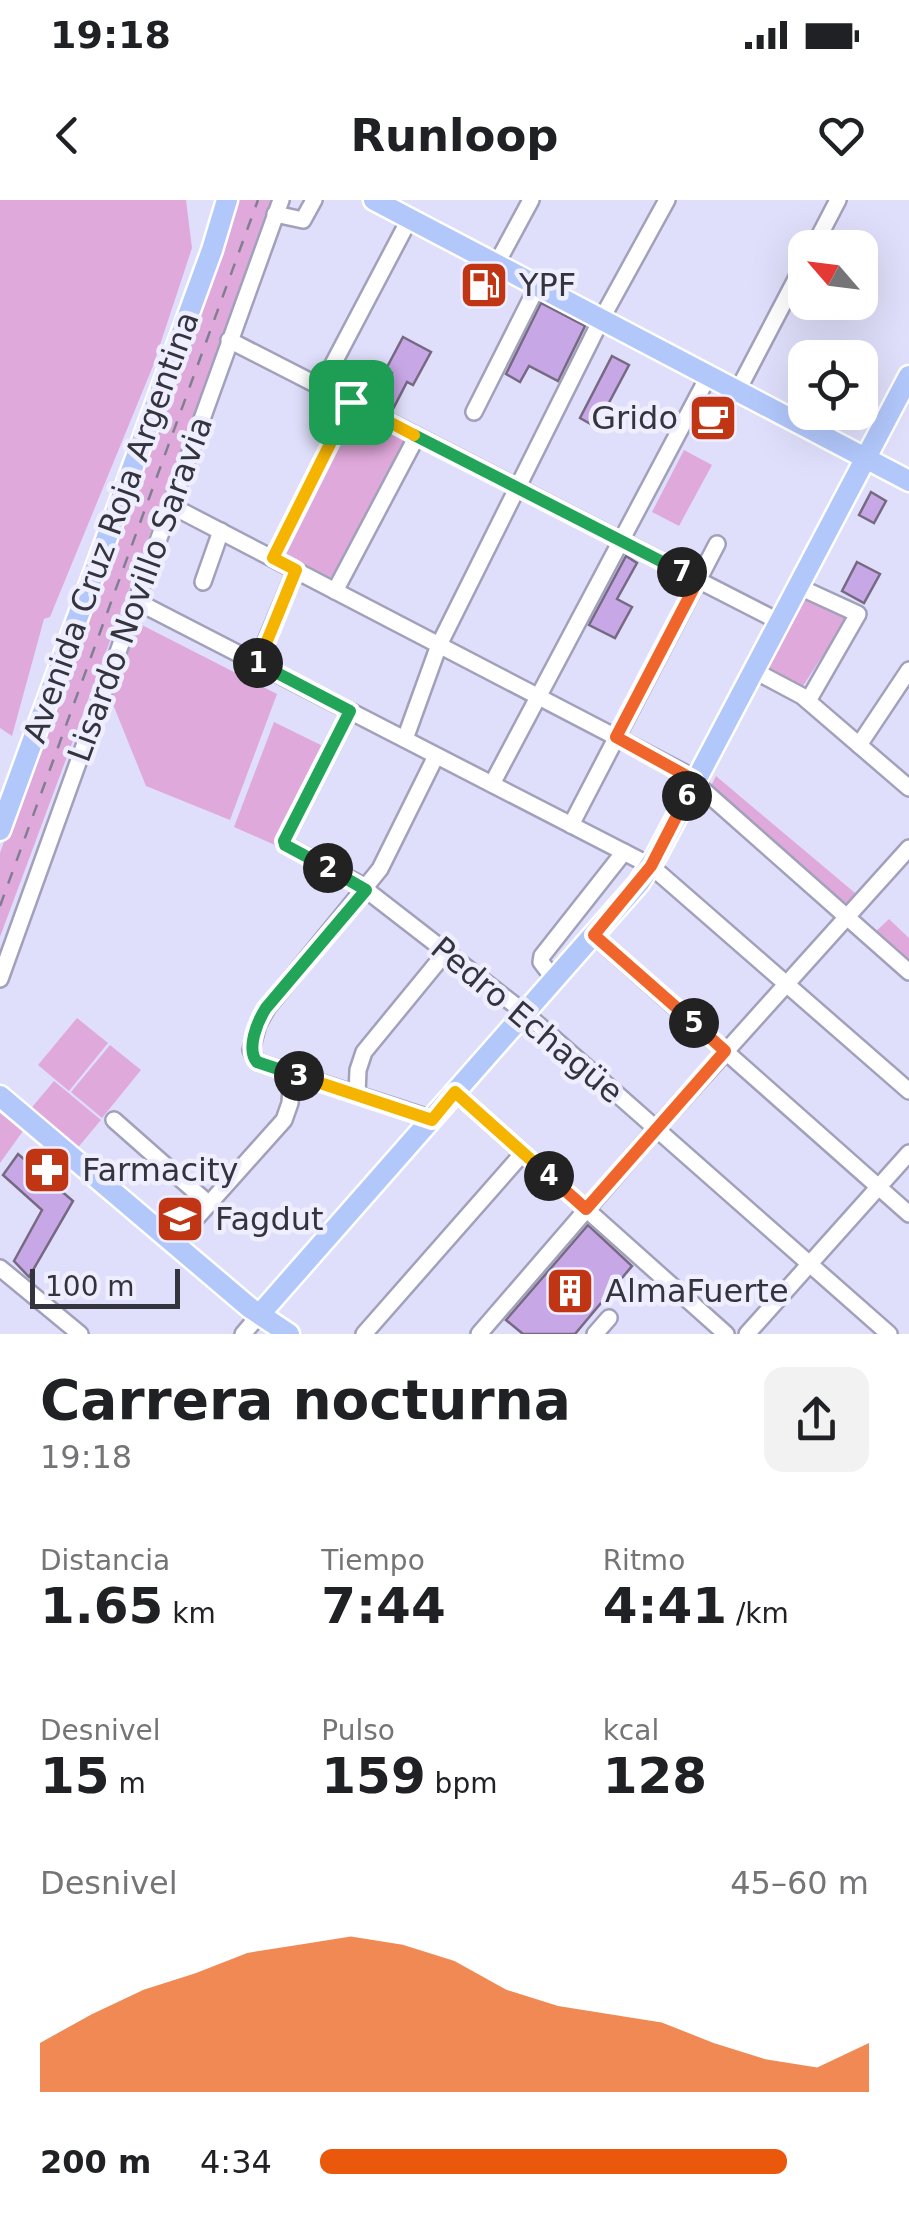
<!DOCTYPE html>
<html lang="es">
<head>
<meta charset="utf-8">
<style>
	:root { --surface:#fff; --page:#f2f2f2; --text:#202124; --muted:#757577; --accent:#ea580c }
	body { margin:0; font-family:"DejaVu Sans",sans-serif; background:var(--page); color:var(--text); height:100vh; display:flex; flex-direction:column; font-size:38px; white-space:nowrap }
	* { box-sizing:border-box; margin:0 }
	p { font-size:32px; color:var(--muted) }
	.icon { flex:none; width:55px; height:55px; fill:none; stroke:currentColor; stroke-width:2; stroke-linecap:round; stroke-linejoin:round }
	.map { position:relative; height:1134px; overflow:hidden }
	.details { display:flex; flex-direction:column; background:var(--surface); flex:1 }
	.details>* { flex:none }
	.needle { width:65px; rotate:298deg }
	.fabs { position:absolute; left:788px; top:30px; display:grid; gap:20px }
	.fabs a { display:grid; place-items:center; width:90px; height:90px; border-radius:20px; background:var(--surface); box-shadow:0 10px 40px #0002; font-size:50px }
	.scale { position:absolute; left:30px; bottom:25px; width:150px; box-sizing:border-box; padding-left:10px; border:5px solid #34343f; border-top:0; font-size:28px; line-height:35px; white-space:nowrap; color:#34343f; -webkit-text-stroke:8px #eef; paint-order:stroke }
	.pin { position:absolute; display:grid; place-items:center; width:85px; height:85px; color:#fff; margin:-42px; border-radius:20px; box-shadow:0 5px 15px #0006 }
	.km { position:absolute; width:50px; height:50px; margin:-25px; border-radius:50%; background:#222; color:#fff; font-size:28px; line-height:50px; text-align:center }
	.round { display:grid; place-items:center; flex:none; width:105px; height:105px; border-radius:20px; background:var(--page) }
	.headline { display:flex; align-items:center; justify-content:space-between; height:170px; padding:0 40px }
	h1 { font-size:55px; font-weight:600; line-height:75px }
	.metrics { display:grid; grid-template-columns:repeat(3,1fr); gap:15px; height:170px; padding:10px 40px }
	.metrics div { display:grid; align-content:center }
	.metrics b { font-size:50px; font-weight:600 }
	.metrics small { font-size:28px; font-weight:400 }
	.metrics p { font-size:28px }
	.chart { height:280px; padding:20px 40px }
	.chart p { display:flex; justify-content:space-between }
	.chart svg { width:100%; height:180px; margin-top:10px; fill:var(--accent); opacity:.7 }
	ul { padding:0 40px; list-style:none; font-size:32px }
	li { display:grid; grid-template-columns:160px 120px 1fr; align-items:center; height:75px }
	li i { height:25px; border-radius:12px; background:var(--accent) }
	.status { display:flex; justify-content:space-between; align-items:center; height:70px; padding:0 50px; background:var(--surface); direction:ltr }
	.status svg { height:28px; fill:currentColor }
	header { display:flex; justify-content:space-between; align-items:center; height:130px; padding:0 40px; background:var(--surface); font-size:45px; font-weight:600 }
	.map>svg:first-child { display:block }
	.green { fill:#e0a9db }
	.building { fill:#c8a7e6; stroke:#766a82; stroke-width:2.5 }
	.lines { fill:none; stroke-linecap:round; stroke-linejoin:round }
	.minor-casing { stroke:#a2a1bc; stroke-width:20 }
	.major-casing { stroke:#fff; stroke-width:25 }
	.minor { stroke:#fff; stroke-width:15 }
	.major { stroke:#b2c8fb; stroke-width:20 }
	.rail { stroke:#807f92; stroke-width:2.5; stroke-dasharray:12 12; stroke-linecap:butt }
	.split-1-casing { stroke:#fff; stroke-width:20 }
	.split-2-casing { stroke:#fff; stroke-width:20 }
	.split-3-casing { stroke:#fff; stroke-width:20 }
	.split-4-casing { stroke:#fff; stroke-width:20 }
	.split-5-casing { stroke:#fff; stroke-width:20 }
	.split-6-casing { stroke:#fff; stroke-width:20 }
	.split-7-casing { stroke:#fff; stroke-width:20 }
	.split-8-casing { stroke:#fff; stroke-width:20 }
	.split-9-casing { stroke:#fff; stroke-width:20 }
	.split-1 { stroke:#f5b400; stroke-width:12 }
	.split-2 { stroke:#22a559; stroke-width:12 }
	.split-3 { stroke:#22a559; stroke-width:12 }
	.split-4 { stroke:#f5b400; stroke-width:12 }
	.split-5 { stroke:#f0652b; stroke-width:12 }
	.split-6 { stroke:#f0652b; stroke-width:12 }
	.split-7 { stroke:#f0652b; stroke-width:12 }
	.split-8 { stroke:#22a559; stroke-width:12 }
	.split-9 { stroke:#f5b400; stroke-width:12 }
	.labels { text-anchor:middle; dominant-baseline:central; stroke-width:9; stroke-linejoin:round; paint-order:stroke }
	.poi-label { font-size:32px; fill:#34343f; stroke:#eef; text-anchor:start }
	.street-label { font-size:32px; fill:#34343f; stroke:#eef }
</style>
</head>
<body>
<div class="status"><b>19:18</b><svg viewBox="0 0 49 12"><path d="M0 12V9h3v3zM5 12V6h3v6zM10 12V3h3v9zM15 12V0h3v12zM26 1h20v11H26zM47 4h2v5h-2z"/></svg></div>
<header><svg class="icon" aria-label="back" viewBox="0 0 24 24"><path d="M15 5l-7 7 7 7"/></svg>Runloop<svg class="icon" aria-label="heart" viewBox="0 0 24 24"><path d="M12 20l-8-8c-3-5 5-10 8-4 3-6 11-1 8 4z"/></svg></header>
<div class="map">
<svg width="909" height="1134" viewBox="0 0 909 1134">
	<rect width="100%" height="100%" fill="#e0dffb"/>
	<!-- green -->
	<g class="green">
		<path d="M0,0H186L192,48L153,166L50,417L44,419L12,536L0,528Z"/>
		<path d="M229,0H274L189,239H185L0,737V653Z"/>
		<path d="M352,211L411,240L335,381L282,353Z"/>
		<path d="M684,250L712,265L679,326L652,312Z"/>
		<path d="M805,394L849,415L801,489L762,469Z"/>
		<path d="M134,421L277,494L230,620L146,586L110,497Z"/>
		<path d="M274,522L329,549L275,645L234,627Z"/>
		<path d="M716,576L861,698L847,711L709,590Z"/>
		<path d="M889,719L909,738V768L871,736Z"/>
		<path d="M77,818L108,843L69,891L38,865Z"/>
		<path d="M110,845L141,870L102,918L71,892Z"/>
		<path d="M54,881L101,920L75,951L28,912Z"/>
		<path d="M0,913L23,931L0,963Z"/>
	</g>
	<!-- building -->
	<g class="building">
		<path d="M541,103L585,126L558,181L529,166L520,182L506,174Z"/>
		<path d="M403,137L431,152L413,185L407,182L392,211L376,202L392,173L386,169Z"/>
		<path d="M612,156L629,165L596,227L580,218Z"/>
		<path d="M710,204L726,212L715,232L699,223Z"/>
		<path d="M871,292L886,301L874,323L859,315Z"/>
		<path d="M626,356L637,363L617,399L632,407L615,438L589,425Z"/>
		<path d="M857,362L880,374L864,403L842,391Z"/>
		<path d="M18,954L73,1001L29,1077L14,1061L42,1010L3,975Z"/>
		<path d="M588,1025L632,1066L575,1134H523L506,1120Z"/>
	</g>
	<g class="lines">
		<!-- minor casing -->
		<g class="minor-casing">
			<g id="minor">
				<path d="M275,14L303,20L314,0"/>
				<path d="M813,48L838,0"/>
				<path d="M497,63L531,0"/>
				<path d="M229,140L778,421"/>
				<path d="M321,187L410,18"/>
				<path d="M738,190L805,62"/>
				<path d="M474,212L538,85"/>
				<path d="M170,305L683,572L909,772"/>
				<path d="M273,358L351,202"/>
				<path d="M203,382L221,331"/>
				<path d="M797,386L858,414L808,501"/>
				<path d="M335,391L417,236"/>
				<path d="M136,401L651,666L909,891"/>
				<path d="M257,463L296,370"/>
				<path d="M753,470L802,496L909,588"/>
				<path d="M350,511L284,641L285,645L356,682L525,813L889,1134"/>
				<path d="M405,539L439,445L602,118L667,0"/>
				<path d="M859,545L909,470"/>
				<path d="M492,584L709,175"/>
				<path d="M571,625L717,344"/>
				<path d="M594,735L909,1014"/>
				<path d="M0,779L281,0"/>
				<path d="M554,779L541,762L542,756L624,652"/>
				<path d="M455,892L726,1134"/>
				<path d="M357,894L358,870L364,852L446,752"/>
				<path d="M432,919L257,862L251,850L258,824L267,808L380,669L436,556"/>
				<path d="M114,920L208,1003"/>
				<path d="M174,1043L284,920L290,903L292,873"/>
				<path d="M0,1068L80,1134"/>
				<path d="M243,1134L260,1114"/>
				<path d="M364,1134L523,953"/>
				<path d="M479,1134L656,929L909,648"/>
				<path d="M595,1134L609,1118"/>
				<path d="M747,1134L909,953"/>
			</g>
		</g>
		<!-- major casing -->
		<g class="major-casing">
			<g id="major">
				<path d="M374,0L909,281"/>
				<path d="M0,630L212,50L227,0"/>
				<path d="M0,896L250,1108L289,1134"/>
				<path d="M260,1114L639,683L655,658L909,176"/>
			</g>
		</g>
		<!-- minor -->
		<use href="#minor" class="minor"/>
		<!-- major -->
		<use href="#major" class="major"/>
		<!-- rail -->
		<path class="rail" d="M0,706L258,0"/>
	</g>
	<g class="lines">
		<!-- split-1 casing -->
		<g class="split-1-casing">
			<path id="split-1" d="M258,463L296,370L273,358L351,202"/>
		</g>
		<!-- split-2 casing -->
		<g class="split-2-casing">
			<path id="split-2" d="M258,463L350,511L284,641L285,645L328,668"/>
		</g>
		<!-- split-3 casing -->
		<g class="split-3-casing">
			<path id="split-3" d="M299,876L257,862C246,849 257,822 266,808L366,690L328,668"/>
		</g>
		<!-- split-4 casing -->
		<g class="split-4-casing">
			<path id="split-4" d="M299,876L432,920L455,892L549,976"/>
		</g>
		<!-- split-5 casing -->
		<g class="split-5-casing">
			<path id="split-5" d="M549,976L586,1009L725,851L694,823"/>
		</g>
		<!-- split-6 casing -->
		<g class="split-6-casing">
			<path id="split-6" d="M687,596L651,666L594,735L694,823"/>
		</g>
		<!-- split-7 casing -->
		<g class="split-7-casing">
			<path id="split-7" d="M682,372L698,380L616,537L694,580L687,596"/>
		</g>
		<!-- split-8 casing -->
		<g class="split-8-casing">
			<path id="split-8" d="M414,235L682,372"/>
		</g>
		<!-- split-9 casing -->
		<g class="split-9-casing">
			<path id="split-9" d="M351,202L414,235"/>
		</g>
		<!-- split-1 -->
		<use href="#split-1" class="split-1"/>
		<!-- split-2 -->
		<use href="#split-2" class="split-2"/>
		<!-- split-3 -->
		<use href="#split-3" class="split-3"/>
		<!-- split-4 -->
		<use href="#split-4" class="split-4"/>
		<!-- split-5 -->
		<use href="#split-5" class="split-5"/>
		<!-- split-6 -->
		<use href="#split-6" class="split-6"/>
		<!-- split-7 -->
		<use href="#split-7" class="split-7"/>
		<!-- split-8 -->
		<use href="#split-8" class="split-8"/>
		<!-- split-9 -->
		<use href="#split-9" class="split-9"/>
	</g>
	<!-- icons -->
	<defs>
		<g id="fuel-square" transform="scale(2.5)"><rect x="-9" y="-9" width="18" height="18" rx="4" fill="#c03614" stroke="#eef"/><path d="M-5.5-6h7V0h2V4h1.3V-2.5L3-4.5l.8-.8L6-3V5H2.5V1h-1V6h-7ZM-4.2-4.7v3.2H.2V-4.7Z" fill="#fff"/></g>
		<g id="cafe-square" transform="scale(2.5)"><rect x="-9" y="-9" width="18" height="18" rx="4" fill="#c03614" stroke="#eef"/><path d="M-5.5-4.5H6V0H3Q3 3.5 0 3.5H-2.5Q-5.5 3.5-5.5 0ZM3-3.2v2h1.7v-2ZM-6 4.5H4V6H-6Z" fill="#fff"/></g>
		<g id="pharmacy-square" transform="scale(2.5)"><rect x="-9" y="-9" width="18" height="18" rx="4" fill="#c03614" stroke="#eef"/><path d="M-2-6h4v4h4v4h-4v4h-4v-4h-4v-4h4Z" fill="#fff"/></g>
		<g id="school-square" transform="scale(2.5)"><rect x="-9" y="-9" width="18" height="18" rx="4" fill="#c03614" stroke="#eef"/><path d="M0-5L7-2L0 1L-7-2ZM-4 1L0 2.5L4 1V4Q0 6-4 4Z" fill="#fff"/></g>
		<g id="building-square" transform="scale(2.5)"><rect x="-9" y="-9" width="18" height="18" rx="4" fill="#c03614" stroke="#eef"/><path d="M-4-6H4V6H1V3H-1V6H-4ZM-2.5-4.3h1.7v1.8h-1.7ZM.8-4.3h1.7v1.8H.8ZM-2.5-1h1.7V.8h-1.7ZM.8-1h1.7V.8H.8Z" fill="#fff"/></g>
	</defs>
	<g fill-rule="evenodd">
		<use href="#fuel-square" x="484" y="85"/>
		<use href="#cafe-square" x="713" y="218"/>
		<use href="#pharmacy-square" x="47" y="970"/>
		<use href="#school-square" x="180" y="1019"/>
		<use href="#building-square" x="570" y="1091"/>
	</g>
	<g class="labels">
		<!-- poi labels -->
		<g class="poi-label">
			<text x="519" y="85">YPF</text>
			<text x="678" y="218" text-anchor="end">Grido</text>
			<text x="82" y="970">Farmacity</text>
			<text x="215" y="1019">Fagdut</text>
			<text x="605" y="1091">AlmaFuerte</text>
		</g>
		<!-- street labels -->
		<g class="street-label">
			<text transform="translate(111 327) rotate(-70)">Avenida Cruz Roja Argentina</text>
			<text transform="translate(140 389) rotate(-70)">Lisardo Novillo Saravia</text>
			<text transform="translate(527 820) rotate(40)">Pedro Echagüe</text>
		</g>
	</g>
</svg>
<div class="fabs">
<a><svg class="needle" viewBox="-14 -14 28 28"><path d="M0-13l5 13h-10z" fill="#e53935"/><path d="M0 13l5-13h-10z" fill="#757577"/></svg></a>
<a><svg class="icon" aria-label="locate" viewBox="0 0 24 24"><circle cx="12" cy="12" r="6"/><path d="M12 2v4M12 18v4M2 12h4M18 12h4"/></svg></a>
</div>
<div class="scale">100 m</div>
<div class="pin" style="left:351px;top:202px;background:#1e9e55"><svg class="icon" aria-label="arrive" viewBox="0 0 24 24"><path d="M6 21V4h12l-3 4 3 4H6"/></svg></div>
<b class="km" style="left:258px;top:463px">1</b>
<b class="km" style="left:328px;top:668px">2</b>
<b class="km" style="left:299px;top:876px">3</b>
<b class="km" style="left:549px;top:976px">4</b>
<b class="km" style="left:694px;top:823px">5</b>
<b class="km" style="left:687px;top:596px">6</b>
<b class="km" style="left:682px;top:372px">7</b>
</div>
<section class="details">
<div class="headline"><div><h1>Carrera nocturna</h1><p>19:18</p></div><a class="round"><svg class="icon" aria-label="share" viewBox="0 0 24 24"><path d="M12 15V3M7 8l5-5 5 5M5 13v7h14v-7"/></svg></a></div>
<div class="metrics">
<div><p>Distancia</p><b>1.65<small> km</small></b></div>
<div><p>Tiempo</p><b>7:44</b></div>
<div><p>Ritmo</p><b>4:41<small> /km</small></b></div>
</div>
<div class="metrics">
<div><p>Desnivel</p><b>15<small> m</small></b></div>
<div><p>Pulso</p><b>159<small> bpm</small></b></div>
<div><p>kcal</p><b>128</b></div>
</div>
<div class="chart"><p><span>Desnivel</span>45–60 m</p>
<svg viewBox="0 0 160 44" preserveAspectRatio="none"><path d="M0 44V32L10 25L20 19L30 15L40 10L50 8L60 6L70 8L80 12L90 19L100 23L110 25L120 27L130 32L140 36L150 38L160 32V44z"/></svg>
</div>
<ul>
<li><b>200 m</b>4:34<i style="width:85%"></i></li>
</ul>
</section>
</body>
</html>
